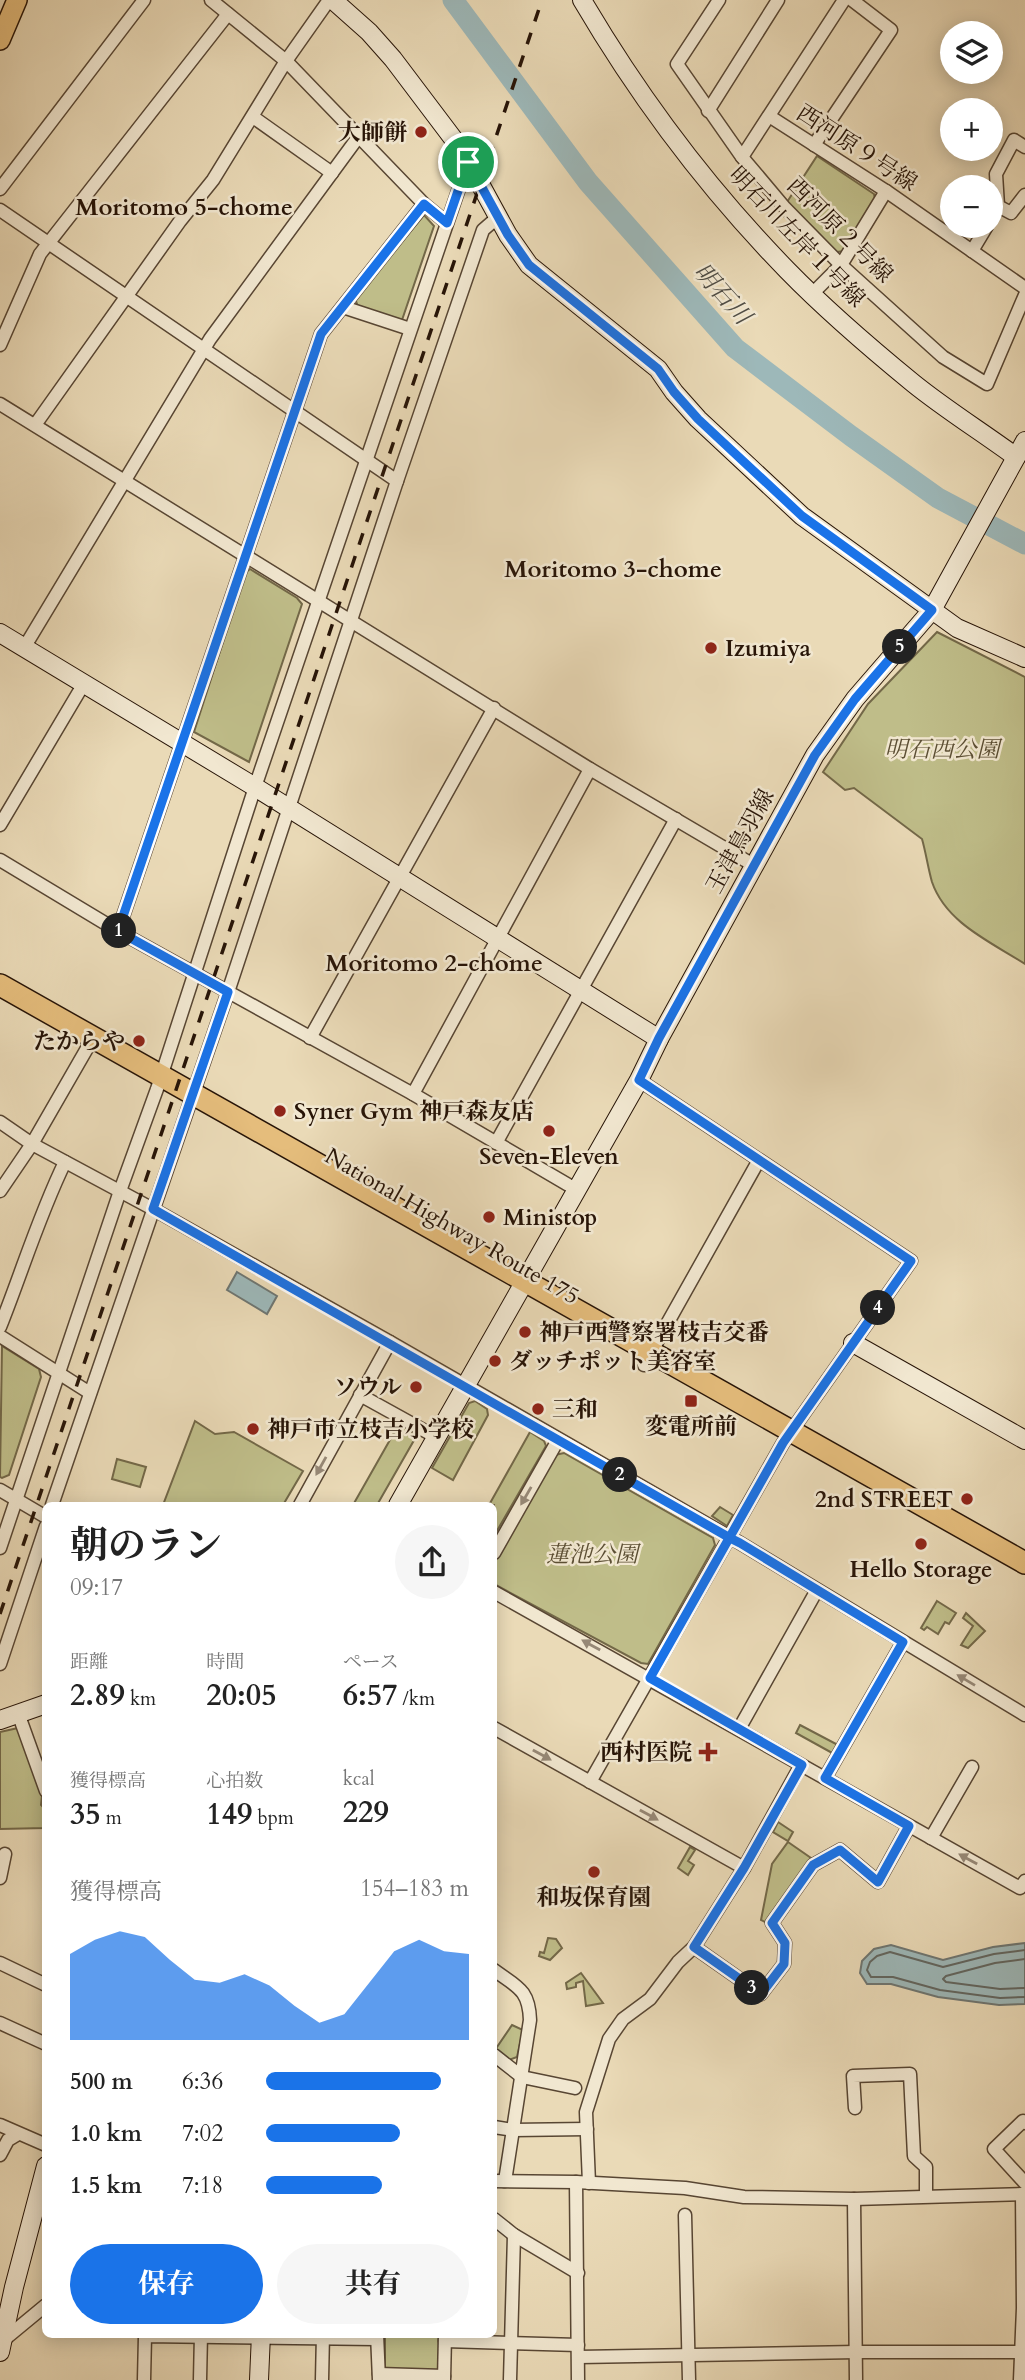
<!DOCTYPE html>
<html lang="ja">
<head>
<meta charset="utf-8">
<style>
	:root { --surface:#fff; --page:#f6f6f6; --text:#222; --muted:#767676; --accent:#1a73e8 }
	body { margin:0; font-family:Cardo,"Noto Serif JP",serif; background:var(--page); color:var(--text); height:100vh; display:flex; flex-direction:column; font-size:26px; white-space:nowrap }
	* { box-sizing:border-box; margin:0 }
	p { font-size:23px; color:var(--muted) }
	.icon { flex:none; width:38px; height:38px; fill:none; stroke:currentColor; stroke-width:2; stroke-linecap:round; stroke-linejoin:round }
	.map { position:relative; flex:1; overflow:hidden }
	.drawer { position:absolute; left:42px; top:1502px; width:455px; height:836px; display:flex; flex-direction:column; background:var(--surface); border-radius:10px; box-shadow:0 4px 18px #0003 }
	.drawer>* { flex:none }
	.buttons { position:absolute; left:940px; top:21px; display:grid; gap:14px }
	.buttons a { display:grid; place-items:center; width:63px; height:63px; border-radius:50%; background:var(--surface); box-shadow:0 4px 18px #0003; font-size:35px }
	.pin { position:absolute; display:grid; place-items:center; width:60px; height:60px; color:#fff; margin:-30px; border:4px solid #fff; border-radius:50%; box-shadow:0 2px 7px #0007 }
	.km { position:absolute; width:35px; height:35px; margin:-18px; border-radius:50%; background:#222; color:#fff; font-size:19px; line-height:35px; text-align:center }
	.round { display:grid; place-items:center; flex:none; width:74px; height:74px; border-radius:37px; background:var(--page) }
	.head { display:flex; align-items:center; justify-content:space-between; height:119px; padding:0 28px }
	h1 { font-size:38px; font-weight:700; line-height:52px }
	.figures { display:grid; grid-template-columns:repeat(3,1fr); gap:10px; height:119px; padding:7px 28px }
	.figures div { display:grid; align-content:center }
	.figures b { font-size:30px; font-weight:700 }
	.figures small { font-size:19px; font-weight:400 }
	.figures p { font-size:19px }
	.chart { height:196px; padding:14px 28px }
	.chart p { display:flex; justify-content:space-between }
	.chart svg { width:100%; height:126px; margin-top:7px; fill:var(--accent); opacity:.7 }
	.action { display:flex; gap:14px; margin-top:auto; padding:14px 28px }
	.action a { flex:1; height:80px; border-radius:42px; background:var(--accent); color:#fff; font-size:28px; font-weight:700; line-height:80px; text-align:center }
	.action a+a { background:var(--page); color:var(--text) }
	ul { padding:0 28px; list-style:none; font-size:23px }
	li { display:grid; grid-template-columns:112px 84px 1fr; align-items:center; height:52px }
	li i { height:18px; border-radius:9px; background:var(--accent) }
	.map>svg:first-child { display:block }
	.green { fill:#bfbd89; stroke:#736848; stroke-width:2 }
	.water { fill:#9db8b9; stroke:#6e7672; stroke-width:2 }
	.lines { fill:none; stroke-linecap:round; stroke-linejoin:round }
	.shore { stroke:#626660; stroke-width:2 }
	.river { stroke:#9db8b9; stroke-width:21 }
	.street-casing { stroke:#584633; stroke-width:15 }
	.secondary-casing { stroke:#271407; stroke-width:20 }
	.primary-casing { stroke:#271407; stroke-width:22 }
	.highway-casing { stroke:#271407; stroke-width:24 }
	.street { stroke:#f1e7d0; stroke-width:12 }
	.secondary { stroke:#f1e7d0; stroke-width:18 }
	.primary { stroke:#e5bd7c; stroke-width:19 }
	.highway { stroke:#e5bd7c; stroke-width:21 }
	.rail { stroke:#271407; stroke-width:3.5; stroke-dasharray:12 12; stroke-linecap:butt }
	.oneway { fill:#968876 }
	.route-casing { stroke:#fff; stroke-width:14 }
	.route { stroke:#1a73e8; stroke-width:9 }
	.poi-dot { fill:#8f2418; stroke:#f1e7d0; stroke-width:2.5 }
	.labels { text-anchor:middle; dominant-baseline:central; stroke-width:5; stroke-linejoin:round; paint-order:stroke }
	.poi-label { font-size:23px; font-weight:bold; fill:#271407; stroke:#f1e7d0; text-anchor:start }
	.street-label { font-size:23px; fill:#271407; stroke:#f1e7d0 }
	.park-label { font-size:23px; font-style:italic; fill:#5c4f34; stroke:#f1e7d0 }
	.neighbourhood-label { font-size:24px; font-weight:bold; fill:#271407; stroke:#f1e7d0 }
	.water-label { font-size:24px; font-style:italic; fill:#504d45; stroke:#f1e7d0 }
</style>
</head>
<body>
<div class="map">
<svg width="1025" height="2380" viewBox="0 0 1025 2380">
	<rect width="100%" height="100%" fill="#eadab7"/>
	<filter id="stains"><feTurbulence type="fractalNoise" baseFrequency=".00286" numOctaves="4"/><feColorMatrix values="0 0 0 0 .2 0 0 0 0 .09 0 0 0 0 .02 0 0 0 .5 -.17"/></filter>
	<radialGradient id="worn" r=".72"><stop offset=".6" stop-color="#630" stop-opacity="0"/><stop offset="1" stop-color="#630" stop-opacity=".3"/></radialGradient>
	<!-- green -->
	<g class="green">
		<path d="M817,156L874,194L875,199L844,251L837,252L787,202Z"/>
		<path d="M424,215L434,226L402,320L358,307L355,298Z"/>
		<path d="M250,569L297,598L302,604L249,762L194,732L245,573Z"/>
		<path d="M937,632L1025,677V964C991,942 946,923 932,882C928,868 926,853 922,839L854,788L845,790L823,772L868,704Z"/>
		<path d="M2,1346L39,1369L41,1377L9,1475L2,1478L0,1477Z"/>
		<path d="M475,1401L487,1409L488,1415L453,1480L432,1468L469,1403Z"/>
		<path d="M195,1421L215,1434L234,1432L303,1471L283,1505H163Z"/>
		<path d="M399,1424L417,1435L377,1505H353Z"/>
		<path d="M530,1432L544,1441L546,1446L494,1536V1505H489Z"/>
		<path d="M564,1453L713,1538L715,1545L648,1664L641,1663L494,1584V1562L555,1455Z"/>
		<path d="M117,1459L146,1467L140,1487L112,1479Z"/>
		<path d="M720,1507L733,1515L727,1526L712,1516Z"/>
		<path d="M937,1601L956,1613L949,1624L945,1622L938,1634L927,1627L924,1630L921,1628Z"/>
		<path d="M966,1613L985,1631L968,1648L961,1645L973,1626L963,1618Z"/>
		<path d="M800,1725L838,1745L834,1754L796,1733Z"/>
		<path d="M18,1728L42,1796L41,1805L45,1809V1828L0,1829V1732Z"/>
		<path d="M778,1822L793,1832L788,1841L773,1832Z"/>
		<path d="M788,1842L811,1858L765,1922L761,1920L772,1864Z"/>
		<path d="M690,1847L695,1850L688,1861L694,1865L688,1875L678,1868Z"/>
		<path d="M548,1938L556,1939L562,1948L550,1960L539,1956L540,1952L544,1953Z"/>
		<path d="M581,1973L603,2003L586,2006L583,1981L576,1983V1987L567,1989L566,1983Z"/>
		<path d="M512,2025L523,2030L517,2057L509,2060L495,2050Z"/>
		<path d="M385,2335H440L439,2371L385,2369Z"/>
	</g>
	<!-- water -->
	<g class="water">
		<path d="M237,1272L277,1296L267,1314L227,1290Z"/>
		<path d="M1025,1943V2004L999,2005L938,1997L891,1984H867L860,1973L862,1961L874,1949L891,1945L943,1960L993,1947Z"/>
	</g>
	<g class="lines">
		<!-- shore -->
		<g class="shore">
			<path d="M1025,1950L994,1954L943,1967L890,1952L877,1956L870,1962L867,1970L871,1977H893L940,1990L1000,1998L1025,1997"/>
			<path d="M1025,1959L995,1963L946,1976L943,1979L946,1982L1000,1989L1025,1988"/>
		</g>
		<!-- river -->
		<path class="river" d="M453,0L588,182L735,348L851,436L938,498L1025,544"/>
		<!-- street casing -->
		<g class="street-casing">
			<g id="street">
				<path d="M211,0L286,61L424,204L447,223"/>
				<path d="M719,0L677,64L742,157L785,208L841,265L943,357L987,384L1025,295"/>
				<path d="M708,111L778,0"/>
				<path d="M769,116L886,191L1025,288"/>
				<path d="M253,117L332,173"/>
				<path d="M814,145L891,30L852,0"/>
				<path d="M742,157L844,0"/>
				<path d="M0,189L144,0"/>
				<path d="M998,206L1011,213L1025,195"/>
				<path d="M0,210L397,481"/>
				<path d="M990,220L998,206L996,174L1014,140L1025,147"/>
				<path d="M972,251L987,226"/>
				<path d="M812,294L841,265L886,191"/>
				<path d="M343,307L410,329"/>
				<path d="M0,345L40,254L228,14"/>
				<path d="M0,404L590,769L755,866"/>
				<path d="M35,425L180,221L213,180L286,61L329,0"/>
				<path d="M24,648L210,339L359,136"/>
				<path d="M0,825L83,685"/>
				<path d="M0,860L118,931L413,1094L577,1190"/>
				<path d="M118,931L321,334L424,204"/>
				<path d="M310,1038L494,708"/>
				<path d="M413,1094L590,769"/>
				<path d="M0,1122L32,1144L153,1209L390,1342L740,1543L1025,1715"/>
				<path d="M496,1143L676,819"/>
				<path d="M0,1191L32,1144L93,1038"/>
				<path d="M0,1327C22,1272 39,1215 65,1162"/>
				<path d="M0,1336L90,1393"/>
				<path d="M644,1365L759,1160"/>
				<path d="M360,1395L436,1437"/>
				<path d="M0,1490L46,1517"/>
				<path d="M52,1505L228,992L397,481L483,230L498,217"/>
				<path d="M300,1505L390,1342"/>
				<path d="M0,1548L120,1191L157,1089L255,787L468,162"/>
				<path d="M494,1553L558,1440"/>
				<path d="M494,1592L1020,1888L1025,1881"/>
				<path d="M0,1664L46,1526"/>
				<path d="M18,1713L46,1791"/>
				<path d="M494,1728L744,1868"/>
				<path d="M739,1729L817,1590"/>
				<path d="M825,1778L903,1642"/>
				<path d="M590,1782L783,1443L911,1261L639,1080"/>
				<path d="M931,1838L972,1767"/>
				<path d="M0,1878L5,1854"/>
				<path d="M694,1947L761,1994L784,1964L785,1943L772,1923L813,1865L840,1850L878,1882L909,1826"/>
				<path d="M0,1963L46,1985"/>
				<path d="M494,1970C517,1987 529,1989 530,2020L505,2181"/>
				<path d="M0,2023L46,2044"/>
				<path d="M494,2055L522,2077L575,2088"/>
				<path d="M855,2108L853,2076L910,2074L914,2156L926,2167V2196"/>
				<path d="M1025,2123L1023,2121L994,2149L1025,2183"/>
				<path d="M0,2125L46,2145"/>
				<path d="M494,2127L513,2130L587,2129"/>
				<path d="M0,2155L8,2140L18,2134"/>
				<path d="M494,2181L576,2182L685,2188L744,2197L854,2199L1025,2194"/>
				<path d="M576,2182L578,2380"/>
				<path d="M589,2183L586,2112L609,2039L623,2019L650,1999L678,1962L694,1947L744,1868L801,1765"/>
				<path d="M854,2199L856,2380"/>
				<path d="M685,2215L689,2380"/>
				<path d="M494,2219L514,2235L578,2273"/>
				<path d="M377,2334L379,2380"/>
				<path d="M445,2341L578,2345"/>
				<path d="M0,2343L46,2305"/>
				<path d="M579,2357L856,2352H1021"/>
				<path d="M379,2374L444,2376"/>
				<path d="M144,2380L145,2336L377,2339"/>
				<path d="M200,2380L201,2334"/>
				<path d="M322,2380L323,2334"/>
				<path d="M444,2380L445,2335"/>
				<path d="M510,2380L514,2235"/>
				<path d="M1020,2380L1023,2308L1022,2194"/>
			</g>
		</g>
		<!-- secondary casing -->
		<g class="secondary-casing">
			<g id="secondary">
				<path d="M333,0L369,32L393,59L461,149L508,235L529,265L658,369L674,392L698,419L802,516L957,628L1025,658"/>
				<path d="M582,0C639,97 708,189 787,270C826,310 869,347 913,383C945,409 982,432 1016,457"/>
				<path d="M0,633L255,787L659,1039"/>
				<path d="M853,1343L1025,1440"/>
				<path d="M398,1505L639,1080L659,1039L815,755L855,699L932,610L1025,441"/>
				<path d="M0,1720L46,1704"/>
				<path d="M0,2352L14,2287L46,2166"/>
				<path d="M259,2380L261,2334"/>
			</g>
		</g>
		<!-- primary casing -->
		<g class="primary-casing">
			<path id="primary" d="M0,40L17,0"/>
		</g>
		<!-- highway casing -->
		<g class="highway-casing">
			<path id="highway" d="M0,985L1025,1563"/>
		</g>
		<!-- street -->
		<use href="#street" class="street"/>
		<!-- secondary -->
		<use href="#secondary" class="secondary"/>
		<!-- primary -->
		<use href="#primary" class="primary"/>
		<!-- highway -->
		<use href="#highway" class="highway"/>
		<!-- rail -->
		<path class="rail" d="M0,1614L542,0"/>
	</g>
	<!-- one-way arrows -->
	<defs><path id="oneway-solid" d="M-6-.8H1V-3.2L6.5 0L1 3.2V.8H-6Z" transform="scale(1.75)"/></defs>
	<g class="oneway">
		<use href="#oneway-solid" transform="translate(321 1466) rotate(119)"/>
		<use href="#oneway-solid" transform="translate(526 1496) rotate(120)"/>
		<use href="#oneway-solid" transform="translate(591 1645) rotate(-151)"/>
		<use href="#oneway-solid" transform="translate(966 1680) rotate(-149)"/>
		<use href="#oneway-solid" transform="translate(542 1755) rotate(29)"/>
		<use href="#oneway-solid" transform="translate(649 1815) rotate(29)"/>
		<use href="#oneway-solid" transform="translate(968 1859) rotate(-151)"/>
	</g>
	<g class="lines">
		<!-- route casing -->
		<g class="route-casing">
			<path id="route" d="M468,162L447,223L424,204L321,334L118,931L228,992L153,1209L730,1538L740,1543L903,1642L825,1778L909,1826L878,1882L840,1850L813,1865L772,1923L785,1943L784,1964L761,1994L694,1947L744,1868L802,1765L650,1678L783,1443L911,1261L639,1080L659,1038L815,755L855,699L932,610L802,516L698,419L674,392L658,369L529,265L508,235L468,162"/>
		</g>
		<!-- route -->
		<use href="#route" class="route"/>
	</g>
	<!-- markers -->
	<g class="poi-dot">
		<circle cx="421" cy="132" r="7"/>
		<circle cx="711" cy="648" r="7"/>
		<circle cx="139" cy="1041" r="7"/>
		<circle cx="280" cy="1111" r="7"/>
		<circle cx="549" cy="1131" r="7"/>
		<circle cx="489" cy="1217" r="7"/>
		<circle cx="525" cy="1332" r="7"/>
		<circle cx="495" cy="1361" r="7"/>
		<circle cx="416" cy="1387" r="7"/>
		<rect x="684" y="1394" width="14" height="14" rx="3.5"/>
		<circle cx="538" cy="1409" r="7"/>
		<circle cx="253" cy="1429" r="7"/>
		<circle cx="967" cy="1499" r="7"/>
		<circle cx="921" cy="1544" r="7"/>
		<path d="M704.5 1741.5h7v7h7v7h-7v7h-7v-7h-7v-7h7z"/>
		<circle cx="594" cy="1872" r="7"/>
	</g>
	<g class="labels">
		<!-- poi labels -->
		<g class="poi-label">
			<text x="407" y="132" text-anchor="end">大師餅</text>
			<text x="725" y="648">Izumiya</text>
			<text x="125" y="1041" text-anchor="end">たからや</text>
			<text x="294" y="1111">Syner Gym 神戸森友店</text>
			<text x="549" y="1156" text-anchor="middle">Seven-Eleven</text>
			<text x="503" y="1217">Ministop</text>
			<text x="539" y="1332">神戸西警察署枝吉交番</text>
			<text x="509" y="1361">ダッチポット美容室</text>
			<text x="402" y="1387" text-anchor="end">ソウル</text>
			<text x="552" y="1409">三和</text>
			<text x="691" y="1426" text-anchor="middle">変電所前</text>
			<text x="267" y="1429">神戸市立枝吉小学校</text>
			<text x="953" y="1499" text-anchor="end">2nd STREET</text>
			<text x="921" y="1569" text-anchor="middle">Hello Storage</text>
			<text x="692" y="1752" text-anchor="end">西村医院</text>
			<text x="594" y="1897" text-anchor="middle">和坂保育園</text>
		</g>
		<!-- street labels -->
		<g class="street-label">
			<text transform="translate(857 148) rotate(33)">西河原９号線</text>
			<text transform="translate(840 230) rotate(45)">西河原２号線</text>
			<text transform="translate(797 237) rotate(46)">明石川左岸１号線</text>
			<text transform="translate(740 841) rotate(-61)">玉津鳥羽線</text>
			<text transform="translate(452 1226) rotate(30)">National Highway Route 175</text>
		</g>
		<!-- park labels -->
		<g class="park-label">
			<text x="942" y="749">明石西公園</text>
			<text x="592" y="1554">蓮池公園</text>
		</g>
		<!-- neighbourhood labels -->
		<g class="neighbourhood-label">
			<text x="184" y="207">Moritomo 5-chome</text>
			<text x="613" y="569">Moritomo 3-chome</text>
			<text x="434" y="963">Moritomo 2-chome</text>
		</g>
		<!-- water labels -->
		<g class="water-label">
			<text transform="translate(722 294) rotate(48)">明石川</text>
		</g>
	</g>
	<rect width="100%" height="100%" filter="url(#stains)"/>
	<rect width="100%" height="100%" fill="url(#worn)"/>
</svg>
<div class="buttons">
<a><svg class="icon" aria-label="layers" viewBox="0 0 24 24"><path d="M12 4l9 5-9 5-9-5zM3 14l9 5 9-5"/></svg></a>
<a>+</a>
<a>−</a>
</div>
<div class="pin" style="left:468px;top:162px;background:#1e9e55"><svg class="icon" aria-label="arrive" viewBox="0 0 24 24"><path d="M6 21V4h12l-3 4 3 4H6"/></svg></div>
<b class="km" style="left:119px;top:931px">1</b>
<b class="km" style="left:620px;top:1475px">2</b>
<b class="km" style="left:752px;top:1988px">3</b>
<b class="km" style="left:878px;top:1308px">4</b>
<b class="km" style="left:900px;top:647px">5</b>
<section class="drawer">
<div class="head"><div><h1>朝のラン</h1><p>09:17</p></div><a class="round"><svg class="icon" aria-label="share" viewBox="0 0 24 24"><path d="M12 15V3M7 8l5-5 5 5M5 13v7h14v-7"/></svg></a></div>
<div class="figures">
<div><p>距離</p><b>2.89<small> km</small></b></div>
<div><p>時間</p><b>20:05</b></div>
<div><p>ペース</p><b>6:57<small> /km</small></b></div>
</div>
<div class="figures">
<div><p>獲得標高</p><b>35<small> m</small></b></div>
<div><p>心拍数</p><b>149<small> bpm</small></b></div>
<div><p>kcal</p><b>229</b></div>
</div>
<div class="chart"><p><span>獲得標高</span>154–183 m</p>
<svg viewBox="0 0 160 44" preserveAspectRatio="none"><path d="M0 44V14L10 9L20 6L30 8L40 16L50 23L60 24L70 21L80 25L90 32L100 38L110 35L120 24L130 13L140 9L150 13L160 14V44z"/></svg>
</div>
<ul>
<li><b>500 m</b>6:36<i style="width:86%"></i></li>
<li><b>1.0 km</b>7:02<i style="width:66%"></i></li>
<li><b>1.5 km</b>7:18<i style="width:57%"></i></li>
</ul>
<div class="action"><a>保存</a><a>共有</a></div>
</section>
</div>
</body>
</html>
